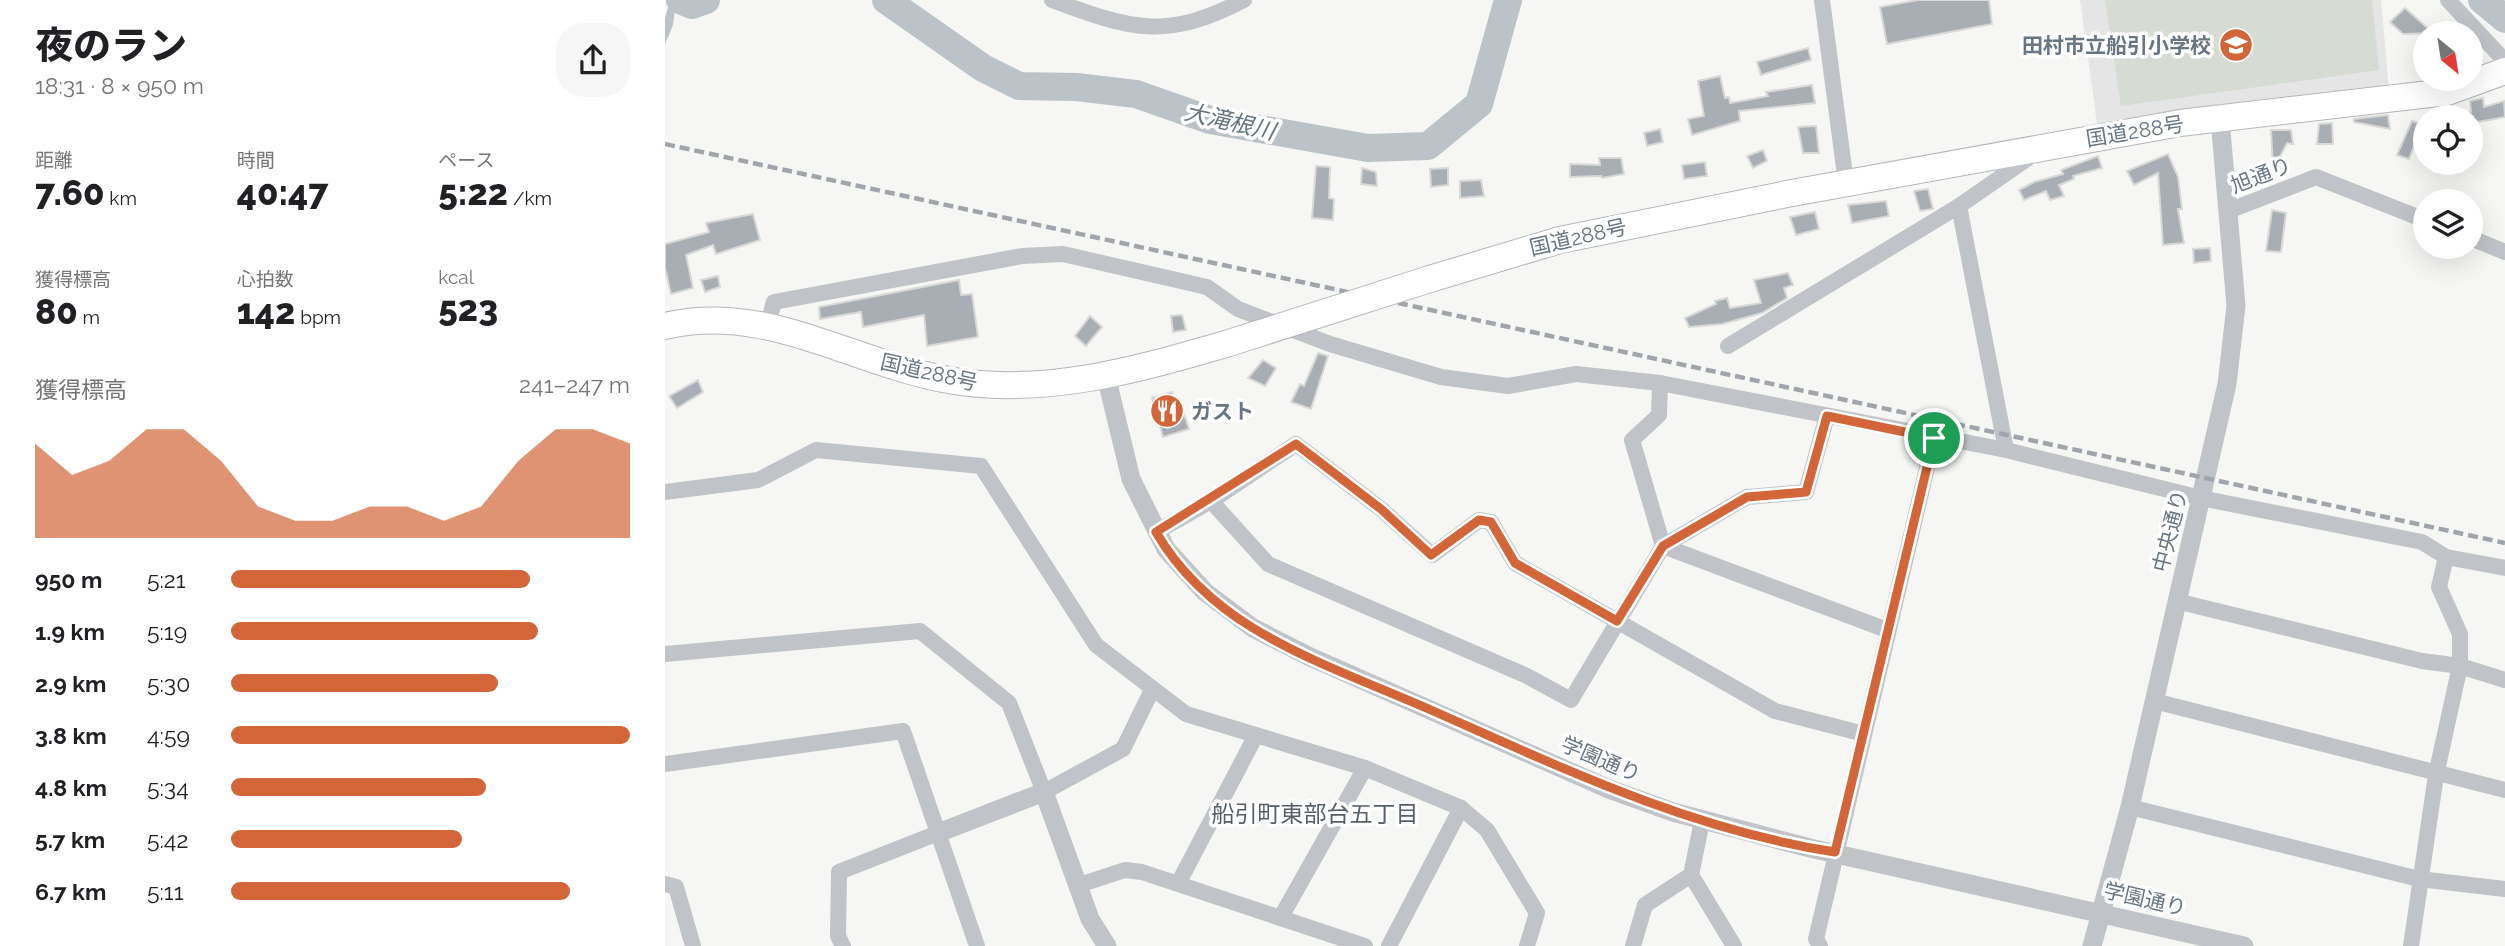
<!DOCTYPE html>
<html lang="ja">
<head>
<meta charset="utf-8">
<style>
	:root { --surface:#fff; --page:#f6f6f6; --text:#202124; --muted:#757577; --accent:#d26639 }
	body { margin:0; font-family:Raleway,"Noto Sans JP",sans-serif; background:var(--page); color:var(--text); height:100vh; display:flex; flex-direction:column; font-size:26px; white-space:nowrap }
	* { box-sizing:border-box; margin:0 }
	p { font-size:23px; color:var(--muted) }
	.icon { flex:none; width:38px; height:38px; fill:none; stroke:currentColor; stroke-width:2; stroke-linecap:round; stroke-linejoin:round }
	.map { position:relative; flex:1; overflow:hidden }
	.side { display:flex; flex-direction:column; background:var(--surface); width:665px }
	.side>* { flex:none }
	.needle { width:46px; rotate:150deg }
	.controls { position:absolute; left:1748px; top:21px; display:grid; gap:14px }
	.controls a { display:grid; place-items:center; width:70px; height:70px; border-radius:50%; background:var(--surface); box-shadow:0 7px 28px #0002; font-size:35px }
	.pin { position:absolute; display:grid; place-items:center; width:60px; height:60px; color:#fff; margin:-30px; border:4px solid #fff; border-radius:50%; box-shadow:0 2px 7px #0007 }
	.round { display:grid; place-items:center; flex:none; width:74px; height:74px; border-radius:28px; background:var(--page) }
	.head { display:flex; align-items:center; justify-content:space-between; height:119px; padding:0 35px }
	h1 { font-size:38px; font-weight:800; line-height:52px }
	.metrics { display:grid; grid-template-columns:repeat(3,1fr); gap:10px; height:119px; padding:7px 35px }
	.metrics div { display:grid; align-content:center }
	.metrics b { font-size:35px; font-weight:800 }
	.metrics small { font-size:19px; font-weight:400 }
	.metrics p { font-size:19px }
	.chart { height:196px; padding:14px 35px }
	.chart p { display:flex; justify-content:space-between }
	.chart svg { width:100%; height:126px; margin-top:7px; fill:var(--accent); opacity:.7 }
	ul { padding:0 35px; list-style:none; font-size:23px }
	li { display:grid; grid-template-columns:112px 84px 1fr; align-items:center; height:52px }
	li i { height:18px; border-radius:9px; background:var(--accent) }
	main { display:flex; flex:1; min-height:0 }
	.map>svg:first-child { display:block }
	.built { fill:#e4e5e4 }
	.green { fill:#d6dbd3 }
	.water { fill:#bbc3c9 }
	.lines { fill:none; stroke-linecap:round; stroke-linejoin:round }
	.river { stroke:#bbc3c9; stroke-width:28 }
	.building { fill:#a8aeb4; stroke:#d8d8d6; stroke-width:2 }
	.trunk-casing { stroke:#b3b6b9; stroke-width:28 }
	.minor { stroke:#c0c3c7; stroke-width:16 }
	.tertiary { stroke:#c0c3c7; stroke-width:19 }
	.trunk { stroke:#fff; stroke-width:26 }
	.rail { stroke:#a0a5ab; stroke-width:4.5; stroke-dasharray:10 5; stroke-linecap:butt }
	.trunk-bridge-casing { stroke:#b3b6b9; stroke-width:28; stroke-linecap:butt }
	.trunk-bridge { stroke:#fff; stroke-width:26 }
	.route-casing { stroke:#fff; stroke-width:14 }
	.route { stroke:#d26639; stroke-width:9 }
	.labels { text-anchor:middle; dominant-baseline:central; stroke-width:7; stroke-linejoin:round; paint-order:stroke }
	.poi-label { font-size:21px; font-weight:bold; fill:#687582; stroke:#fff; text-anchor:end }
	.street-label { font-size:21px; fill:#687582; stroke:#fff }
	.water-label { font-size:23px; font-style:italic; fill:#64757e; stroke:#fff }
	.neighbourhood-label { font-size:23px; fill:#565e68; stroke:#fff }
</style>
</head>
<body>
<main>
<section class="side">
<div class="head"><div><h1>夜のラン</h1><p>18:31 · 8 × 950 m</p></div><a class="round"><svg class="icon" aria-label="share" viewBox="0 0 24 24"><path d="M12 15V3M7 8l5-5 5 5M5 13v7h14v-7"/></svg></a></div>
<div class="metrics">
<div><p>距離</p><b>7.60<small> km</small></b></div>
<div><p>時間</p><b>40:47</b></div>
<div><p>ペース</p><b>5:22<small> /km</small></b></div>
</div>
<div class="metrics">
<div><p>獲得標高</p><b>80<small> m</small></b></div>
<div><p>心拍数</p><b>142<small> bpm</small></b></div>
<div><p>kcal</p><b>523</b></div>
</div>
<div class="chart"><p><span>獲得標高</span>241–247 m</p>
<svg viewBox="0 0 160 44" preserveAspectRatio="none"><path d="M0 44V11L10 22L20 17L30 6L40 6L50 17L60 33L70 38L80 38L90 33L100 33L110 38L120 33L130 17L140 6L150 6L160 11V44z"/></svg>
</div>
<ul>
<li><b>950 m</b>5:21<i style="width:75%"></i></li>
<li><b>1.9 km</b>5:19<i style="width:77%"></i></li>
<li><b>2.9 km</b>5:30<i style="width:67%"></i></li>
<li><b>3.8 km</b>4:59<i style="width:100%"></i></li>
<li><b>4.8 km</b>5:34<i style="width:64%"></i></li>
<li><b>5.7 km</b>5:42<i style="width:58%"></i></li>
<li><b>6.7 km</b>5:11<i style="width:85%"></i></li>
</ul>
</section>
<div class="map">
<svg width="1840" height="946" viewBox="0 0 1840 946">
	<rect width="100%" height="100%" fill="#f6f6f4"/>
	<!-- built -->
	<path class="built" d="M1415,0H1716L1724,89L1432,124Z"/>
	<!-- green -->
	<path class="green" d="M1440,0H1707L1714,70L1456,106Z"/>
	<!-- water -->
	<path class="water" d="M11,0L8,25L0,44V18L5,1Z"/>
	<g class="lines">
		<!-- river -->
		<g class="river">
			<path d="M15,0L27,5L41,0"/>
			<path d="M221,0L318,68L354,86L411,87L471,94L545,120L703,148L763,146L814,104L843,0"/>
			<path d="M1817,0L1840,19"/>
		</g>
	</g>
	<!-- building -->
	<g class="building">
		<path d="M1253,0H1324L1327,24L1222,44L1215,7Z"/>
		<path d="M1740,8L1768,33L1738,34L1725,22Z"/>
		<path d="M1143,48L1146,60L1096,75L1092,62Z"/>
		<path d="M1055,76L1060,98L1064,97L1065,103L1103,96L1101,92L1147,85L1150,103L1074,111L1075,121L1027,135L1023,119L1039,116L1033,81Z"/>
		<path d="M1818,98L1819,107L1839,101L1840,117L1807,123L1806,117H1789L1806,112L1805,101Z"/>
		<path d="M1723,115L1725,129L1689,122V119Z"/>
		<path d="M1747,121L1757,124L1744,159L1732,155Z"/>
		<path d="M1667,123L1668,144H1652L1654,124Z"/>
		<path d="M1151,126L1154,153H1138L1133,127Z"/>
		<path d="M995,129L998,142L982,146L979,133Z"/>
		<path d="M1606,130H1626L1628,144L1622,143L1608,170Z"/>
		<path d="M1098,150L1102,161L1088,168L1082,156Z"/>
		<path d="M1503,154L1513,177L1517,209H1513L1519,243L1498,245L1493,173L1469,185L1462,171Z"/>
		<path d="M1433,156L1437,168L1408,176L1409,179L1394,185L1399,196L1385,200L1381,191L1359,200L1354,190L1369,182L1398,174L1396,170Z"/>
		<path d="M934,158H956L959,174L937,178L936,176L905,177V164L935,165Z"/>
		<path d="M1040,162L1042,176L1019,179L1017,165Z"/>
		<path d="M651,166L665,167L664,198L669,199L668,220L647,218Z"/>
		<path d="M697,168L711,172L712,186L696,184Z"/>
		<path d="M783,168V185L766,187L765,169Z"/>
		<path d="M816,180L819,196L795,198V181Z"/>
		<path d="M1263,189L1268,209L1255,211L1249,191Z"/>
		<path d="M1221,201L1224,216L1187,223L1183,205Z"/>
		<path d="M1607,210L1621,213L1616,252L1601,251Z"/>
		<path d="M1150,212L1154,229L1131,235L1125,217Z"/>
		<path d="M88,214L95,240L51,254L48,245L21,255L28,288L6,294L0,268V244L44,232L41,223Z"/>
		<path d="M1545,248L1546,261L1529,263L1528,249Z"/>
		<path d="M1123,273L1128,285L1119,288L1122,298L1097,313L1057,324L1024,327L1020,318L1051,304L1050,301L1062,298L1065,308L1096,303L1089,280Z"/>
		<path d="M53,276L55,287L40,292L36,280Z"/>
		<path d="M294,280L296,295L307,294L313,337L262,346L259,315L198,327L196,312L155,319L154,307Z"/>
		<path d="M517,315L521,330L508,332L506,316Z"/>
		<path d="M425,316L437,327L421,346L410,336Z"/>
		<path d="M653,353L663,356L646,409L626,402L635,384L639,386Z"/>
		<path d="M598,360L611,368L600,386L583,378Z"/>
		<path d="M33,380L38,392L12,408L4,396Z"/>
		<path d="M507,392L509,400L514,399L524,429L498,437L487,398Z"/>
	</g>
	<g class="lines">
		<!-- trunk casing -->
		<g class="trunk-casing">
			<g id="trunk">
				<path d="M768,278L895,240L1127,193L1515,123L1782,92L1840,71"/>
				<path d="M0,326C97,302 185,361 278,379C375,398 471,370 564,343"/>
			</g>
		</g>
		<!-- minor -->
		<g class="minor">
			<path d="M387,0C465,29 501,41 579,0"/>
			<path d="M1157,0L1181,183"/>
			<path d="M1783,0L1840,61"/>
			<path d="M1294,206L1341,450"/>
			<path d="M1563,211L1651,177L1760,220"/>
			<path d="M1806,238L1840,252"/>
			<path d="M102,327L109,302L357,256L398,254L542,287L573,309L665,344L776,377L843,386L911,374L995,383L1341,450L1536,498L1757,542L1781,557L1840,568"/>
			<path d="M1063,346L1294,206L1369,154"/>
			<path d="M995,383L994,415L967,440L998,546"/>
			<path d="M0,492L93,480L151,450L316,466L431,645L521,714L700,768L796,808L822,830L872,913L862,946"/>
			<path d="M546,501L603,564L862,676L906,700L998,546L1082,497L1141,492L1162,416"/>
			<path d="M491,532L546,501L631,444L716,509L767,555L814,520L826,522L850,563L1110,711L1199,734"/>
			<path d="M998,546L1222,630"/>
			<path d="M1511,601L1757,661L1795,666L1840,680"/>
			<path d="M0,654L255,631L344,703L379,792L458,749L487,690"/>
			<path d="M1489,701L1840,790"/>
			<path d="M0,764L238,731L312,946"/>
			<path d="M1465,807L1754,879L1840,889"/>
			<path d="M1026,875L1037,821"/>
			<path d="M514,882L590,737"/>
			<path d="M0,884L11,887L28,946"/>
			<path d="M414,885L460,870L477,872L700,946"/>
			<path d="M616,917L700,768"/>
			<path d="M178,946L173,936L174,872L273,833"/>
			<path d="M724,946L796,808"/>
			<path d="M968,946L980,905L1026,875L1069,946"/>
			<path d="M1155,946L1151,939L1269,438"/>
			<path d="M1746,946L1771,775L1795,666V634L1774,587L1781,557"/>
		</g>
		<!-- tertiary -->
		<g class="tertiary">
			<path d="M441,376L466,479L501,549L540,592L588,628L643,656L944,789L1008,812L1145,848L1579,946"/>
			<path d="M273,833L379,792L425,919L442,946"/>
			<path d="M1427,946L1465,807L1562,384L1571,306L1555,119"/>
		</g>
		<!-- trunk -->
		<use href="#trunk" class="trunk"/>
		<!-- rail -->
		<path class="rail" d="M0,144L1840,543"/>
		<!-- trunk-bridge casing -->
		<g class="trunk-bridge-casing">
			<path id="trunk-bridge" d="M564,343L768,278"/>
		</g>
		<!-- trunk-bridge -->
		<use href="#trunk-bridge" class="trunk-bridge"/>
	</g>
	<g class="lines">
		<!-- route casing -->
		<g class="route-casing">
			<path id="route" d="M1162,416L1269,438L1170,852C1027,830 897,768 766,710C707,684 644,662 588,628C550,605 513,571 491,532L631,444L716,509L766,555L814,520L826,522L850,563L952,621L998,546L1082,497L1141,492Z"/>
		</g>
		<!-- route -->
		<use href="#route" class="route"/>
	</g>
	<!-- icons -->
	<defs>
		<g id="school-disc" transform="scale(1.75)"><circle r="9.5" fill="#d26639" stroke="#fff"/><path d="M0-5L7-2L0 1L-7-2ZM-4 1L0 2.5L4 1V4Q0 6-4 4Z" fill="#fff"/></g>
		<g id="restaurant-disc" transform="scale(1.75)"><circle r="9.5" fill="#d26639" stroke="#fff"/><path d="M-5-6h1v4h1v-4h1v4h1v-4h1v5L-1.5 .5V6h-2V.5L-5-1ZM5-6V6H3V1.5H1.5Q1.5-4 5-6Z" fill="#fff"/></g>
	</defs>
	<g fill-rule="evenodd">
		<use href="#school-disc" x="1571" y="45"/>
		<use href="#restaurant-disc" x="502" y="411"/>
	</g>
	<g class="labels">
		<!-- poi labels -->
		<g class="poi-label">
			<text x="1546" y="45">田村市立船引小学校</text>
			<text x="526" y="411" text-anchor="start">ガスト</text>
		</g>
		<!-- street labels -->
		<g class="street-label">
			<text transform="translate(1470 131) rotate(-9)">国道288号</text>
			<text transform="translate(1596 175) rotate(-21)">旭通り</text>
			<text transform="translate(913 237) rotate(-13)">国道288号</text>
			<text transform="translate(264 372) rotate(13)">国道288号</text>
			<text transform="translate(1505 531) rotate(-76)">中央通り</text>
			<text transform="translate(936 759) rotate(23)">学園通り</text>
			<text transform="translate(1480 899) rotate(13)">学園通り</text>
		</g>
		<!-- water labels -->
		<g class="water-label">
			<text transform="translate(565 121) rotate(13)">大滝根川</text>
		</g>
		<!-- neighbourhood labels -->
		<g class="neighbourhood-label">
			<text x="650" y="813">船引町東部台五丁目</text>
		</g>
	</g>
</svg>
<div class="controls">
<a><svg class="needle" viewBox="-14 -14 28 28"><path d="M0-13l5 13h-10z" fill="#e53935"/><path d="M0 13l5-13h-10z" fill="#757577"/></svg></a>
<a><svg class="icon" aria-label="locate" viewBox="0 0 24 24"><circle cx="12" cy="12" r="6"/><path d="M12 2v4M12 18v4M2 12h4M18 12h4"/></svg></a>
<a><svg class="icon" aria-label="layers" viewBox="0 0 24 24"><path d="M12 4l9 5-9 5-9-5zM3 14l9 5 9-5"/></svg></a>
</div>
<div class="pin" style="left:1269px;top:438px;background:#1e9e55"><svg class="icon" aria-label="arrive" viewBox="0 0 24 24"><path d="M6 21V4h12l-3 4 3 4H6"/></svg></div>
</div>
</main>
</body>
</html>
